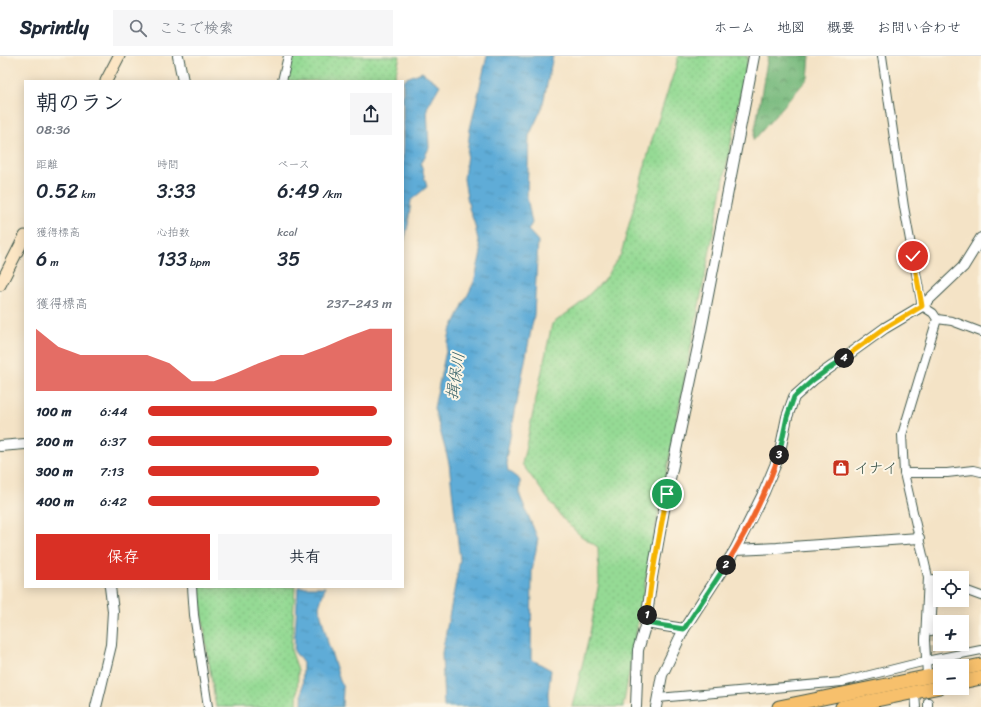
<!DOCTYPE html>
<html lang="ja">
<head>
<meta charset="utf-8">
<style>
	:root { --surface:#fff; --page:#f6f6f7; --text:#1f2937; --muted:#747a83; --line:#e0e1e3; --accent:#d93025 }
	body { margin:0; font-family:Sriracha,"Klee One",sans-serif; background:var(--page); color:var(--text); height:100vh; display:flex; flex-direction:column; font-size:15px; white-space:nowrap }
	* { box-sizing:border-box; margin:0 }
	p { font-size:13px; color:var(--muted) }
	.icon { flex:none; width:22px; height:22px; fill:none; stroke:currentColor; stroke-width:2; stroke-linecap:round; stroke-linejoin:round }
	.map { position:relative; flex:1; overflow:hidden }
	.side { position:absolute; left:24px; top:24px; width:380px; height:508px; display:flex; flex-direction:column; background:var(--surface); border-radius:0px; box-shadow:0 2px 10px #0003 }
	.side>* { flex:none }
	.fabs { position:absolute; left:933px; top:515px; display:grid; gap:8px }
	.fabs a { display:grid; place-items:center; width:36px; height:36px; border-radius:0px; background:var(--surface); box-shadow:0 2px 10px #0003; font-size:20px }
	.pin { position:absolute; display:grid; place-items:center; width:34px; height:34px; color:#fff; margin:-17px; border:2px solid #fff; border-radius:50%; box-shadow:0 1px 4px #0007 }
	.km { position:absolute; width:20px; height:20px; margin:-10px; border-radius:50%; background:#222; color:#fff; font-size:11px; line-height:20px; text-align:center }
	.round { display:grid; place-items:center; flex:none; width:42px; height:42px; border-radius:0px; background:var(--page) }
	.summary { display:flex; align-items:center; justify-content:space-between; height:68px; padding:0 12px }
	h1 { font-size:22px; font-weight:600; line-height:30px }
	.figures { display:grid; grid-template-columns:repeat(3,1fr); gap:6px; height:68px; padding:4px 12px }
	.figures div { display:grid; align-content:center }
	.figures b { font-size:20px; font-weight:600 }
	.figures small { font-size:11px; font-weight:400 }
	.figures p { font-size:11px }
	.chart { height:112px; padding:8px 12px }
	.chart p { display:flex; justify-content:space-between }
	.chart svg { width:100%; height:72px; margin-top:4px; fill:var(--accent); opacity:.7 }
	.button { display:flex; gap:8px; margin-top:auto; padding:8px 12px }
	.button a { flex:1; height:46px; border-radius:0px; background:var(--accent); color:#fff; font-size:16px; font-weight:600; line-height:46px; text-align:center }
	.button a+a { background:var(--page); color:var(--text) }
	ul { padding:0 12px; list-style:none; font-size:13px }
	li { display:grid; grid-template-columns:64px 48px 1fr; align-items:center; height:30px }
	li i { height:10px; border-radius:5px; background:var(--accent) }
	header { display:flex; align-items:center; gap:24px; box-sizing:border-box; height:56px; padding:0 20px; background:var(--surface); border-bottom:1px solid var(--line) }
	header strong { font-size:19px }
	nav { display:flex; gap:22px; margin-inline-start:auto; font-size:14px }
	.search { width:280px; height:36px; background:var(--page); display:flex; align-items:center; gap:10px; box-sizing:border-box; padding:0 14px; border-radius:0px; color:var(--muted); font-size:15px }
	.map>svg:first-child { display:block }
	.forest { fill:url(#forest-crowns); stroke:#4c7c59 }
	.park { fill:url(#park-dots); stroke:#5a8c64 }
	.water { fill:url(#water-ripples); stroke:#3e7486 }
	.lines { fill:none; stroke-linecap:round; stroke-linejoin:round }
	.minor-tunnel { stroke:#c9c2a9; stroke-width:8; stroke-dasharray:8 4; stroke-linecap:butt }
	.minor-casing { stroke:#3f564a; stroke-width:10 }
	.tertiary-casing { stroke:#3f564a; stroke-width:12 }
	.secondary-casing { stroke:#3f564a; stroke-width:13 }
	.trunk-casing { stroke:#3f564a; stroke-width:15 }
	.minor { stroke:#fff; stroke-width:8 }
	.tertiary { stroke:#fff; stroke-width:10 }
	.secondary { stroke:#fce6c4; stroke-width:11 }
	.trunk { stroke:#f7c06c; stroke-width:13 }
	.split-1-casing { stroke:#fff; stroke-width:8 }
	.split-2-casing { stroke:#fff; stroke-width:8 }
	.split-3-casing { stroke:#fff; stroke-width:8 }
	.split-4-casing { stroke:#fff; stroke-width:8 }
	.split-5-casing { stroke:#fff; stroke-width:8 }
	.split-1 { stroke:#f5b400; stroke-width:5 }
	.split-2 { stroke:#22a559; stroke-width:5 }
	.split-3 { stroke:#f0652b; stroke-width:5 }
	.split-4 { stroke:#22a559; stroke-width:5 }
	.split-5 { stroke:#f5b400; stroke-width:5 }
	.labels { text-anchor:middle; dominant-baseline:central; stroke-width:4; stroke-linejoin:round; paint-order:stroke }
	.poi-label { font-size:15px; fill:#1f3d34; stroke:#fcf5e5; text-anchor:start }
	.water-label { font-size:16px; font-style:italic; fill:#325e65; stroke:#fcf5e5 }
</style>
</head>
<body>
<header>
<strong>Sprintly</strong>
<div class="search"><svg class="icon" aria-label="search" viewBox="0 0 24 24"><circle cx="10" cy="10" r="6"/><path d="M15 15l6 6"/></svg>ここで検索</div>
<nav><a>ホーム</a><a>地図</a><a>概要</a><a>お問い合わせ</a></nav>
</header>
<div class="map">
<svg width="981" height="651" viewBox="0 0 981 651">
	<defs>
		<pattern id="forest-crowns" width="20" height="18" patternUnits="userSpaceOnUse"><rect width="20" height="18" fill="#78ba7e"/><path d="M2 6a3 3 0 1 1 6 0M12 15a3 3 0 1 1 6 0" fill="none" stroke="#629868"/></pattern>
		<pattern id="park-dots" width="8" height="8" patternUnits="userSpaceOnUse"><rect width="8" height="8" fill="#95da94"/><path d="M2 2h.1M6 6h.1" fill="none" stroke="#80bc80" stroke-width="1.8" stroke-linecap="round"/></pattern>
		<pattern id="water-ripples" width="26" height="14" patternUnits="userSpaceOnUse"><rect width="26" height="14" fill="#5eacd7"/><path d="M2 4q2-2 4 0t4 0M15 11q2-2 4 0t4 0" fill="none" stroke="#4d8daf"/></pattern>
	</defs>
	<rect width="100%" height="100%" fill="#fcf5e5"/>
	<filter id="ink" filterUnits="userSpaceOnUse"><feTurbulence type="fractalNoise" baseFrequency=".025" numOctaves="2"/><feDisplacementMap in="SourceGraphic" scale="8" xChannelSelector="R" yChannelSelector="G"/><feConvolveMatrix kernelMatrix="1 2 1 2 8 2 1 2 1" color-interpolation-filters="sRGB"/></filter>
	<filter id="wash" filterUnits="userSpaceOnUse"><feTurbulence type="fractalNoise" baseFrequency=".012" numOctaves="4" result="noise"/><feDisplacementMap in="SourceGraphic" scale="16" xChannelSelector="R" yChannelSelector="G"/><feGaussianBlur stdDeviation="0.9" result="paint"/><feColorMatrix in="noise" values="0 0 0 0 0 0 0 0 0 0 0 0 0 0 0 0 0 1.4 0 .05"/><feComposite in="paint" operator="in"/></filter>
	<g filter="url(#wash)">
		<rect width="100%" height="100%" fill="#f4e3c6"/>
		<!-- forest -->
		<path class="forest" d="M768,0H810L808,22L753,85Z"/>
		<!-- park -->
		<g class="park">
			<path d="M293,0H400L394,25H287Z"/>
			<path d="M678,0H748L648,510L623,651H572L590,577L599,526L598,491L581,480L563,463L522,408L552,268L577,250L603,225L621,198L653,80L676,10Z"/>
			<path d="M199,531H295L291,594L298,614L297,651H216L206,588Z"/>
		</g>
		<!-- water -->
		<g class="water">
			<path d="M487,0H553L542,52L529,80L527,141L532,167L528,174L538,185L534,259L506,402L508,415L520,424V440L538,483L532,515L531,603L551,614L548,638L549,651H444L442,597L460,504L449,407L434,352L450,276L474,226L481,197L474,166L469,152L464,123L470,73Z"/>
			<path d="M422,16L440,29L427,52L429,92L421,108L427,131L411,144L408,169L403,192V27L404,23Z"/>
			<path d="M298,531H325L319,551L328,587L343,633L342,651H302L303,607L294,595Z"/>
		</g>
	</g>
	<g filter="url(#ink)">
		<g class="lines">
			<!-- minor-tunnel -->
			<path class="minor-tunnel" d="M930,609L931,575"/>
			<!-- minor casing -->
			<g class="minor-casing">
				<g id="minor">
					<path d="M882,0L904,151L922,250L933,257L937,263L902,379L904,417L928,521L925,584L927,620"/>
					<path d="M282,25L288,0"/>
					<path d="M937,263L952,265L981,276"/>
					<path d="M904,417H947L973,414L981,416"/>
					<path d="M192,531L194,559L208,651"/>
					<path d="M962,533L981,540"/>
					<path d="M931,575L934,523"/>
					<path d="M915,636L916,651"/>
					<path d="M658,642L842,626L926,605L981,594"/>
					<path d="M928,651V646"/>
				</g>
			</g>
			<!-- tertiary casing -->
			<g class="tertiary-casing">
				<g id="tertiary">
					<path d="M178,0L183,25"/>
					<path d="M0,390L25,388"/>
					<path d="M735,494L777,492L919,482"/>
					<path d="M646,567L684,573"/>
					<path d="M96,651L111,589L113,555L110,531"/>
					<path d="M636,651L638,594L646,567L652,521L667,437L699,286L754,0"/>
					<path d="M656,651L662,619L684,573L735,494L764,436L779,400L787,361L794,341L813,324L885,272L922,250L963,211L981,182"/>
				</g>
			</g>
			<!-- secondary casing -->
			<g class="secondary-casing">
				<g id="secondary">
					<path d="M106,25L119,0"/>
					<path d="M0,229L25,180"/>
				</g>
			</g>
			<!-- trunk casing -->
			<g class="trunk-casing">
				<g id="trunk">
					<path d="M962,613L981,609"/>
					<path d="M962,626L981,622"/>
					<path d="M779,651L940,618"/>
					<path d="M842,651L940,631"/>
				</g>
			</g>
			<!-- minor -->
			<use href="#minor" class="minor"/>
			<!-- tertiary -->
			<use href="#tertiary" class="tertiary"/>
			<!-- secondary -->
			<use href="#secondary" class="secondary"/>
			<!-- trunk -->
			<use href="#trunk" class="trunk"/>
		</g>
	</g>
	<g class="lines" filter="url(#ink)">
		<!-- split-1 casing -->
		<g class="split-1-casing">
			<path id="split-1" d="M647,559L652,521L667,438"/>
		</g>
		<!-- split-2 casing -->
		<g class="split-2-casing">
			<path id="split-2" d="M647,559L646,567L684,573L726,509"/>
		</g>
		<!-- split-3 casing -->
		<g class="split-3-casing">
			<path id="split-3" d="M726,509C747,475 766,437 779,399"/>
		</g>
		<!-- split-4 casing -->
		<g class="split-4-casing">
			<path id="split-4" d="M779,399L787,361L794,341L813,324L844,302"/>
		</g>
		<!-- split-5 casing -->
		<g class="split-5-casing">
			<path id="split-5" d="M844,302L885,272L922,250L913,200"/>
		</g>
		<!-- split-1 -->
		<use href="#split-1" class="split-1"/>
		<!-- split-2 -->
		<use href="#split-2" class="split-2"/>
		<!-- split-3 -->
		<use href="#split-3" class="split-3"/>
		<!-- split-4 -->
		<use href="#split-4" class="split-4"/>
		<!-- split-5 -->
		<use href="#split-5" class="split-5"/>
	</g>
	<!-- icons -->
	<defs>
		<g id="shop-square" transform="scale(0.9)"><rect x="-9" y="-9" width="18" height="18" rx="4" fill="#c8321e" stroke="#fcf5e5"/><path d="M-5-2.5h2.3a2.7 3.5 0 0 1 5.4 0H5L5.5 6h-11ZM-1.5-2.5h3a1.5 2.3 0 0 0-3 0Z" fill="#fff"/></g>
	</defs>
	<g fill-rule="evenodd">
		<use href="#shop-square" x="841" y="412"/>
	</g>
	<g class="labels">
		<!-- poi labels -->
		<g class="poi-label">
			<text x="854" y="412">イナイ</text>
		</g>
		<!-- water labels -->
		<g class="water-label">
			<text transform="translate(455 320) rotate(-81)">揖保川</text>
		</g>
	</g>
</svg>
<div class="fabs">
<a><svg class="icon" aria-label="locate" viewBox="0 0 24 24"><circle cx="12" cy="12" r="6"/><path d="M12 2v4M12 18v4M2 12h4M18 12h4"/></svg></a>
<a>+</a>
<a>−</a>
</div>
<div class="pin" style="left:667px;top:438px;background:#1e9e55"><svg class="icon" aria-label="arrive" viewBox="0 0 24 24"><path d="M6 21V4h12l-3 4 3 4H6"/></svg></div>
<div class="pin" style="left:913px;top:200px;background:#d93025"><svg class="icon" aria-label="check" viewBox="0 0 24 24"><path d="M5 12l5 5 9-10"/></svg></div>
<b class="km" style="left:647px;top:559px">1</b>
<b class="km" style="left:726px;top:509px">2</b>
<b class="km" style="left:779px;top:399px">3</b>
<b class="km" style="left:844px;top:302px">4</b>
<section class="side">
<div class="summary"><div><h1>朝のラン</h1><p>08:36</p></div><a class="round"><svg class="icon" aria-label="share" viewBox="0 0 24 24"><path d="M12 15V3M7 8l5-5 5 5M5 13v7h14v-7"/></svg></a></div>
<div class="figures">
<div><p>距離</p><b>0.52<small> km</small></b></div>
<div><p>時間</p><b>3:33</b></div>
<div><p>ペース</p><b>6:49<small> /km</small></b></div>
</div>
<div class="figures">
<div><p>獲得標高</p><b>6<small> m</small></b></div>
<div><p>心拍数</p><b>133<small> bpm</small></b></div>
<div><p>kcal</p><b>35</b></div>
</div>
<div class="chart"><p><span>獲得標高</span>237–243 m</p>
<svg viewBox="0 0 160 44" preserveAspectRatio="none"><path d="M0 44V6L10 17L20 22L30 22L40 22L50 22L60 27L70 38L80 38L90 33L100 27L110 22L120 22L130 17L140 11L150 6L160 6V44z"/></svg>
</div>
<ul>
<li><b>100 m</b>6:44<i style="width:94%"></i></li>
<li><b>200 m</b>6:37<i style="width:100%"></i></li>
<li><b>300 m</b>7:13<i style="width:70%"></i></li>
<li><b>400 m</b>6:42<i style="width:95%"></i></li>
</ul>
<div class="button"><a>保存</a><a>共有</a></div>
</section>
</div>
</body>
</html>
